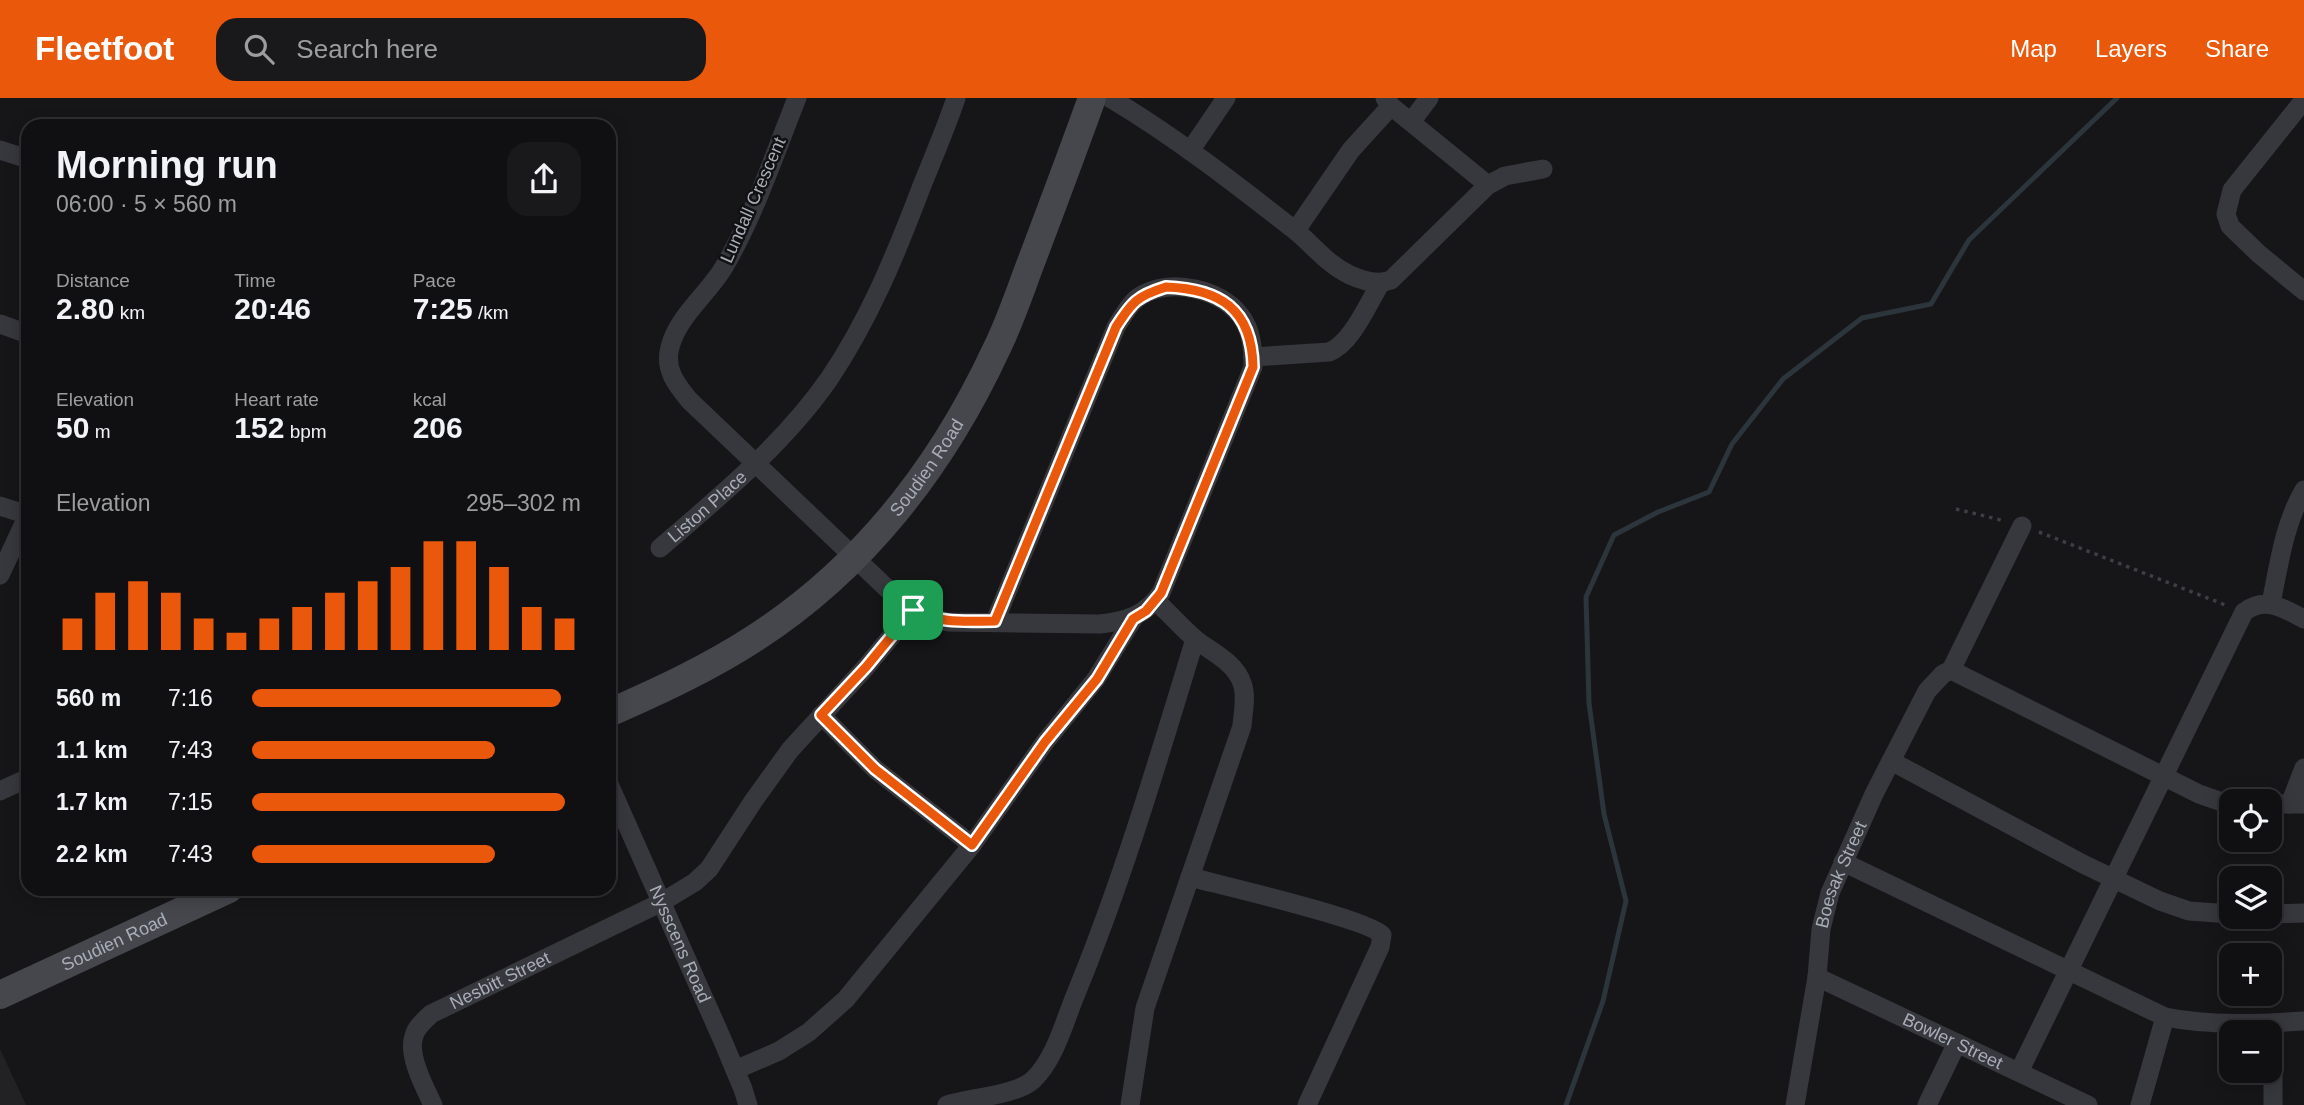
<!DOCTYPE html>
<html lang="en">
<head>
<meta charset="utf-8">
<style>
	:root { --surface:#101012; --page:#19191b; --text:#f1f3f6; --muted:#9c9d9f; --line:#303032; --accent:#ea580c }
	body { margin:0; font-family:Helvetica,sans-serif; background:var(--page); color:var(--text); height:100vh; display:flex; flex-direction:column; font-size:26px; white-space:nowrap }
	* { box-sizing:border-box; margin:0 }
	p { font-size:23px; color:var(--muted) }
	.icon { flex:none; width:38px; height:38px; fill:none; stroke:currentColor; stroke-width:2; stroke-linecap:round; stroke-linejoin:round }
	.map { position:relative; flex:1; overflow:hidden }
	.drawer { position:absolute; left:21px; top:21px; width:595px; height:777px; display:flex; flex-direction:column; background:var(--surface); border-radius:21px; box-shadow:0 4px 18px #0003,0 0 0 2px var(--line) }
	.drawer>* { flex:none }
	.fabs { position:absolute; left:2219px; top:691px; display:grid; gap:14px }
	.fabs a { display:grid; place-items:center; width:63px; height:63px; border-radius:14px; background:var(--surface); box-shadow:0 4px 18px #0003,0 0 0 2px var(--line); font-size:35px }
	.pin { position:absolute; display:grid; place-items:center; width:60px; height:60px; color:#fff; margin:-30px; border-radius:14px; box-shadow:0 4px 10px #0006 }
	.round { display:grid; place-items:center; flex:none; width:74px; height:74px; border-radius:21px; background:var(--page) }
	.head { display:flex; align-items:center; justify-content:space-between; height:119px; padding:0 35px }
	h1 { font-size:38px; font-weight:700; line-height:52px }
	.stats { display:grid; grid-template-columns:repeat(3,1fr); gap:10px; height:119px; padding:7px 35px }
	.stats div { display:grid; align-content:center }
	.stats b { font-size:30px; font-weight:700 }
	.stats small { font-size:19px; font-weight:400 }
	.stats p { font-size:19px }
	.chart { height:196px; padding:14px 35px }
	.chart p { display:flex; justify-content:space-between }
	.chart svg { width:100%; height:126px; margin-top:7px; stroke:var(--accent); stroke-width:6 }
	ul { padding:0 35px; list-style:none; font-size:23px }
	li { display:grid; grid-template-columns:112px 84px 1fr; align-items:center; height:52px }
	li i { height:18px; border-radius:9px; background:var(--accent) }
	header { display:flex; align-items:center; gap:42px; box-sizing:border-box; height:98px; padding:0 35px; background:var(--accent); color:#fff }
	header strong { font-size:33px }
	nav { display:flex; gap:38px; margin-inline-start:auto; font-size:24px }
	.search { width:490px; height:63px; background:var(--page); display:flex; align-items:center; gap:18px; box-sizing:border-box; padding:0 24px; border-radius:21px; color:var(--muted); font-size:26px }
	.map>svg:first-child { display:block }
	.built { fill:#222225 }
	.lines { fill:none; stroke-linecap:round; stroke-linejoin:round }
	.stream { stroke:#2c353c; stroke-width:5 }
	.path { stroke:#3d3f44; stroke-width:3.5; stroke-dasharray:3.5 5; stroke-linecap:butt }
	.street { stroke:#37383d; stroke-width:19 }
	.secondary { stroke:#45474d; stroke-width:28 }
	.route-casing { stroke:#fff; stroke-width:14 }
	.route { stroke:#ea580c; stroke-width:9 }
	.labels { text-anchor:middle; dominant-baseline:central; stroke-width:5; stroke-linejoin:round; paint-order:stroke }
	.street-label { font-size:18px; fill:#a8adb8; stroke:#111113 }
</style>
</head>
<body>
<header>
<strong>Fleetfoot</strong>
<div class="search"><svg class="icon" aria-label="search" viewBox="0 0 24 24"><circle cx="10" cy="10" r="6"/><path d="M15 15l6 6"/></svg>Search here</div>
<nav><a>Map</a><a>Layers</a><a>Share</a></nav>
</header>
<div class="map">
<svg width="2304" height="1007" viewBox="0 0 2304 1007">
	<rect width="100%" height="100%" fill="#161618"/>
	<!-- built -->
	<path class="built" d="M0,951L26,1007H0Z"/>
	<g class="lines">
		<!-- stream -->
		<path class="stream" d="M1566,1007L1603,903L1626,803L1604,716L1589,605L1586,499L1614,437L1658,414L1709,394L1732,346L1783,281L1862,220L1931,206L1969,142L2117,0"/>
		<!-- path -->
		<g class="path">
			<path d="M1956,411L2005,423"/>
			<path d="M2039,434L2228,508"/>
		</g>
		<!-- street -->
		<g class="street">
			<path d="M797,0C774,57 755,116 724,169C708,196 678,218 670,249C664,271 676,286 689,302L897,500C913,512 927,520 948,524L1100,526C1126,523 1145,518 1161,495L1253,269C1253,251 1252,232 1240,217C1219,191 1174,181 1144,196C1131,202 1124,217 1116,229L995,523"/>
			<path d="M1110,0C1174,38 1233,84 1292,130C1312,145 1326,166 1350,177C1363,183 1377,187 1391,182L1488,87L1505,78L1543,71"/>
			<path d="M1385,0L1391,8L1488,87"/>
			<path d="M2304,2L2232,92L2226,116L2230,128L2259,156L2304,193"/>
			<path d="M1411,24L1429,0"/>
			<path d="M0,52L28,61"/>
			<path d="M1190,53L1226,0"/>
			<path d="M1296,132L1351,52L1391,8"/>
			<path d="M0,226L28,236"/>
			<path d="M1253,259L1329,254C1351,246 1368,206 1380,186"/>
			<path d="M0,408L28,417"/>
			<path id="s1" d="M660,450C719,399 784,346 829,281C869,222 896,156 921,90C933,60 946,30 956,0"/>
			<path d="M0,477L28,417"/>
			<path d="M2271,505C2279,467 2284,426 2304,392"/>
			<path d="M1951,572L2199,696L2222,704L2231,705"/>
			<path d="M821,617L875,671L972,747"/>
			<path d="M1891,663L2083,766L2160,803L2189,813L2231,816"/>
			<path id="s2" d="M609,686L722,941L743,991L748,1007"/>
			<path d="M0,693L28,680"/>
			<path d="M2270,706H2304"/>
			<path d="M2290,706L2304,670"/>
			<path d="M1843,764L2165,919C2211,928 2258,926 2304,923"/>
			<path d="M1190,779C1220,787 1368,821 1382,837L1380,849L1307,1007"/>
			<path d="M2270,816L2304,815"/>
			<path id="s3" d="M1817,879L2088,1007"/>
			<path d="M2273,925V1007"/>
			<path d="M735,972L779,953L809,934L846,901L972,747L1045,644L1096,581L1133,521"/>
			<path d="M2019,974L2244,514C2265,498 2283,510 2304,521"/>
			<path id="s4" d="M433,1007C425,990 407,957 414,938C416,929 425,922 431,916L662,804L695,784L709,771L754,702L790,652L866,569L913,512"/>
			<path d="M947,1007C968,1000 1017,997 1033,982C1056,960 1065,921 1077,893C1124,778 1159,659 1195,541"/>
			<path d="M1130,1007L1145,910L1242,628C1243,614 1247,598 1242,585C1235,564 1211,554 1195,541C1181,529 1169,515 1156,503"/>
			<path id="s5" d="M1795,1007L1817,879L1821,831L1830,795L1874,696L1927,593L1943,576L1951,572L2022,428"/>
			<path d="M1927,1007L1957,945"/>
			<path d="M2140,1007L2165,919"/>
		</g>
		<!-- secondary -->
		<g class="secondary">
			<path id="s6" d="M609,615C659,593 709,570 755,540C863,470 942,368 996,252C1011,222 1021,190 1033,159C1053,106 1073,53 1092,0"/>
			<path id="s7" d="M0,897L229,791"/>
		</g>
	</g>
	<g class="lines">
		<!-- route casing -->
		<g class="route-casing">
			<path id="route" d="M1166,189C1220,191 1252,211 1253,269L1161,495L1146,513L1133,521L1097,581L1045,644L972,747L875,671L821,617L866,569L913,512C940,526 966,523 995,523L1116,229C1132,204 1137,198 1166,189Z"/>
		</g>
		<!-- route -->
		<use href="#route" class="route"/>
	</g>
	<g class="labels">
		<!-- street labels -->
		<g class="street-label">
			<text transform="translate(753 102) rotate(-66)">Lundall Crescent</text>
			<text stroke="none"><textPath href="#s6" startOffset="408">Soudien Road</textPath></text>
			<text stroke="none"><textPath href="#s1" startOffset="63">Liston Place</textPath></text>
			<text stroke="none"><textPath href="#s5" startOffset="236">Boesak Street</textPath></text>
			<text stroke="none"><textPath href="#s7" startOffset="126">Soudien Road</textPath></text>
			<text stroke="none"><textPath href="#s2" startOffset="175">Nysscens Road</textPath></text>
			<text stroke="none"><textPath href="#s4" startOffset="178">Nesbitt Street</textPath></text>
			<text stroke="none"><textPath href="#s3" startOffset="150">Bowler Street</textPath></text>
		</g>
	</g>
</svg>
<div class="fabs">
<a><svg class="icon" aria-label="locate" viewBox="0 0 24 24"><circle cx="12" cy="12" r="6"/><path d="M12 2v4M12 18v4M2 12h4M18 12h4"/></svg></a>
<a><svg class="icon" aria-label="layers" viewBox="0 0 24 24"><path d="M12 4l9 5-9 5-9-5zM3 14l9 5 9-5"/></svg></a>
<a>+</a>
<a>−</a>
</div>
<div class="pin" style="left:913px;top:512px;background:#1e9e55"><svg class="icon" aria-label="arrive" viewBox="0 0 24 24"><path d="M6 21V4h12l-3 4 3 4H6"/></svg></div>
<section class="drawer">
<div class="head"><div><h1>Morning run</h1><p>06:00 · 5 × 560 m</p></div><a class="round"><svg class="icon" aria-label="share" viewBox="0 0 24 24"><path d="M12 15V3M7 8l5-5 5 5M5 13v7h14v-7"/></svg></a></div>
<div class="stats">
<div><p>Distance</p><b>2.80<small> km</small></b></div>
<div><p>Time</p><b>20:46</b></div>
<div><p>Pace</p><b>7:25<small> /km</small></b></div>
</div>
<div class="stats">
<div><p>Elevation</p><b>50<small> m</small></b></div>
<div><p>Heart rate</p><b>152<small> bpm</small></b></div>
<div><p>kcal</p><b>206</b></div>
</div>
<div class="chart"><p><span>Elevation</span>295–302 m</p>
<svg viewBox="0 0 160 44" preserveAspectRatio="none"><path d="M5 44V33M15 44V24M25 44V20M35 44V24M45 44V33M55 44V38M65 44V33M75 44V29M85 44V24M95 44V20M105 44V15M115 44V6M125 44V6M135 44V15M145 44V29M155 44V33"/></svg>
</div>
<ul>
<li><b>560 m</b>7:16<i style="width:94%"></i></li>
<li><b>1.1 km</b>7:43<i style="width:74%"></i></li>
<li><b>1.7 km</b>7:15<i style="width:95%"></i></li>
<li><b>2.2 km</b>7:43<i style="width:74%"></i></li>
</ul>
</section>
</div>
</body>
</html>
